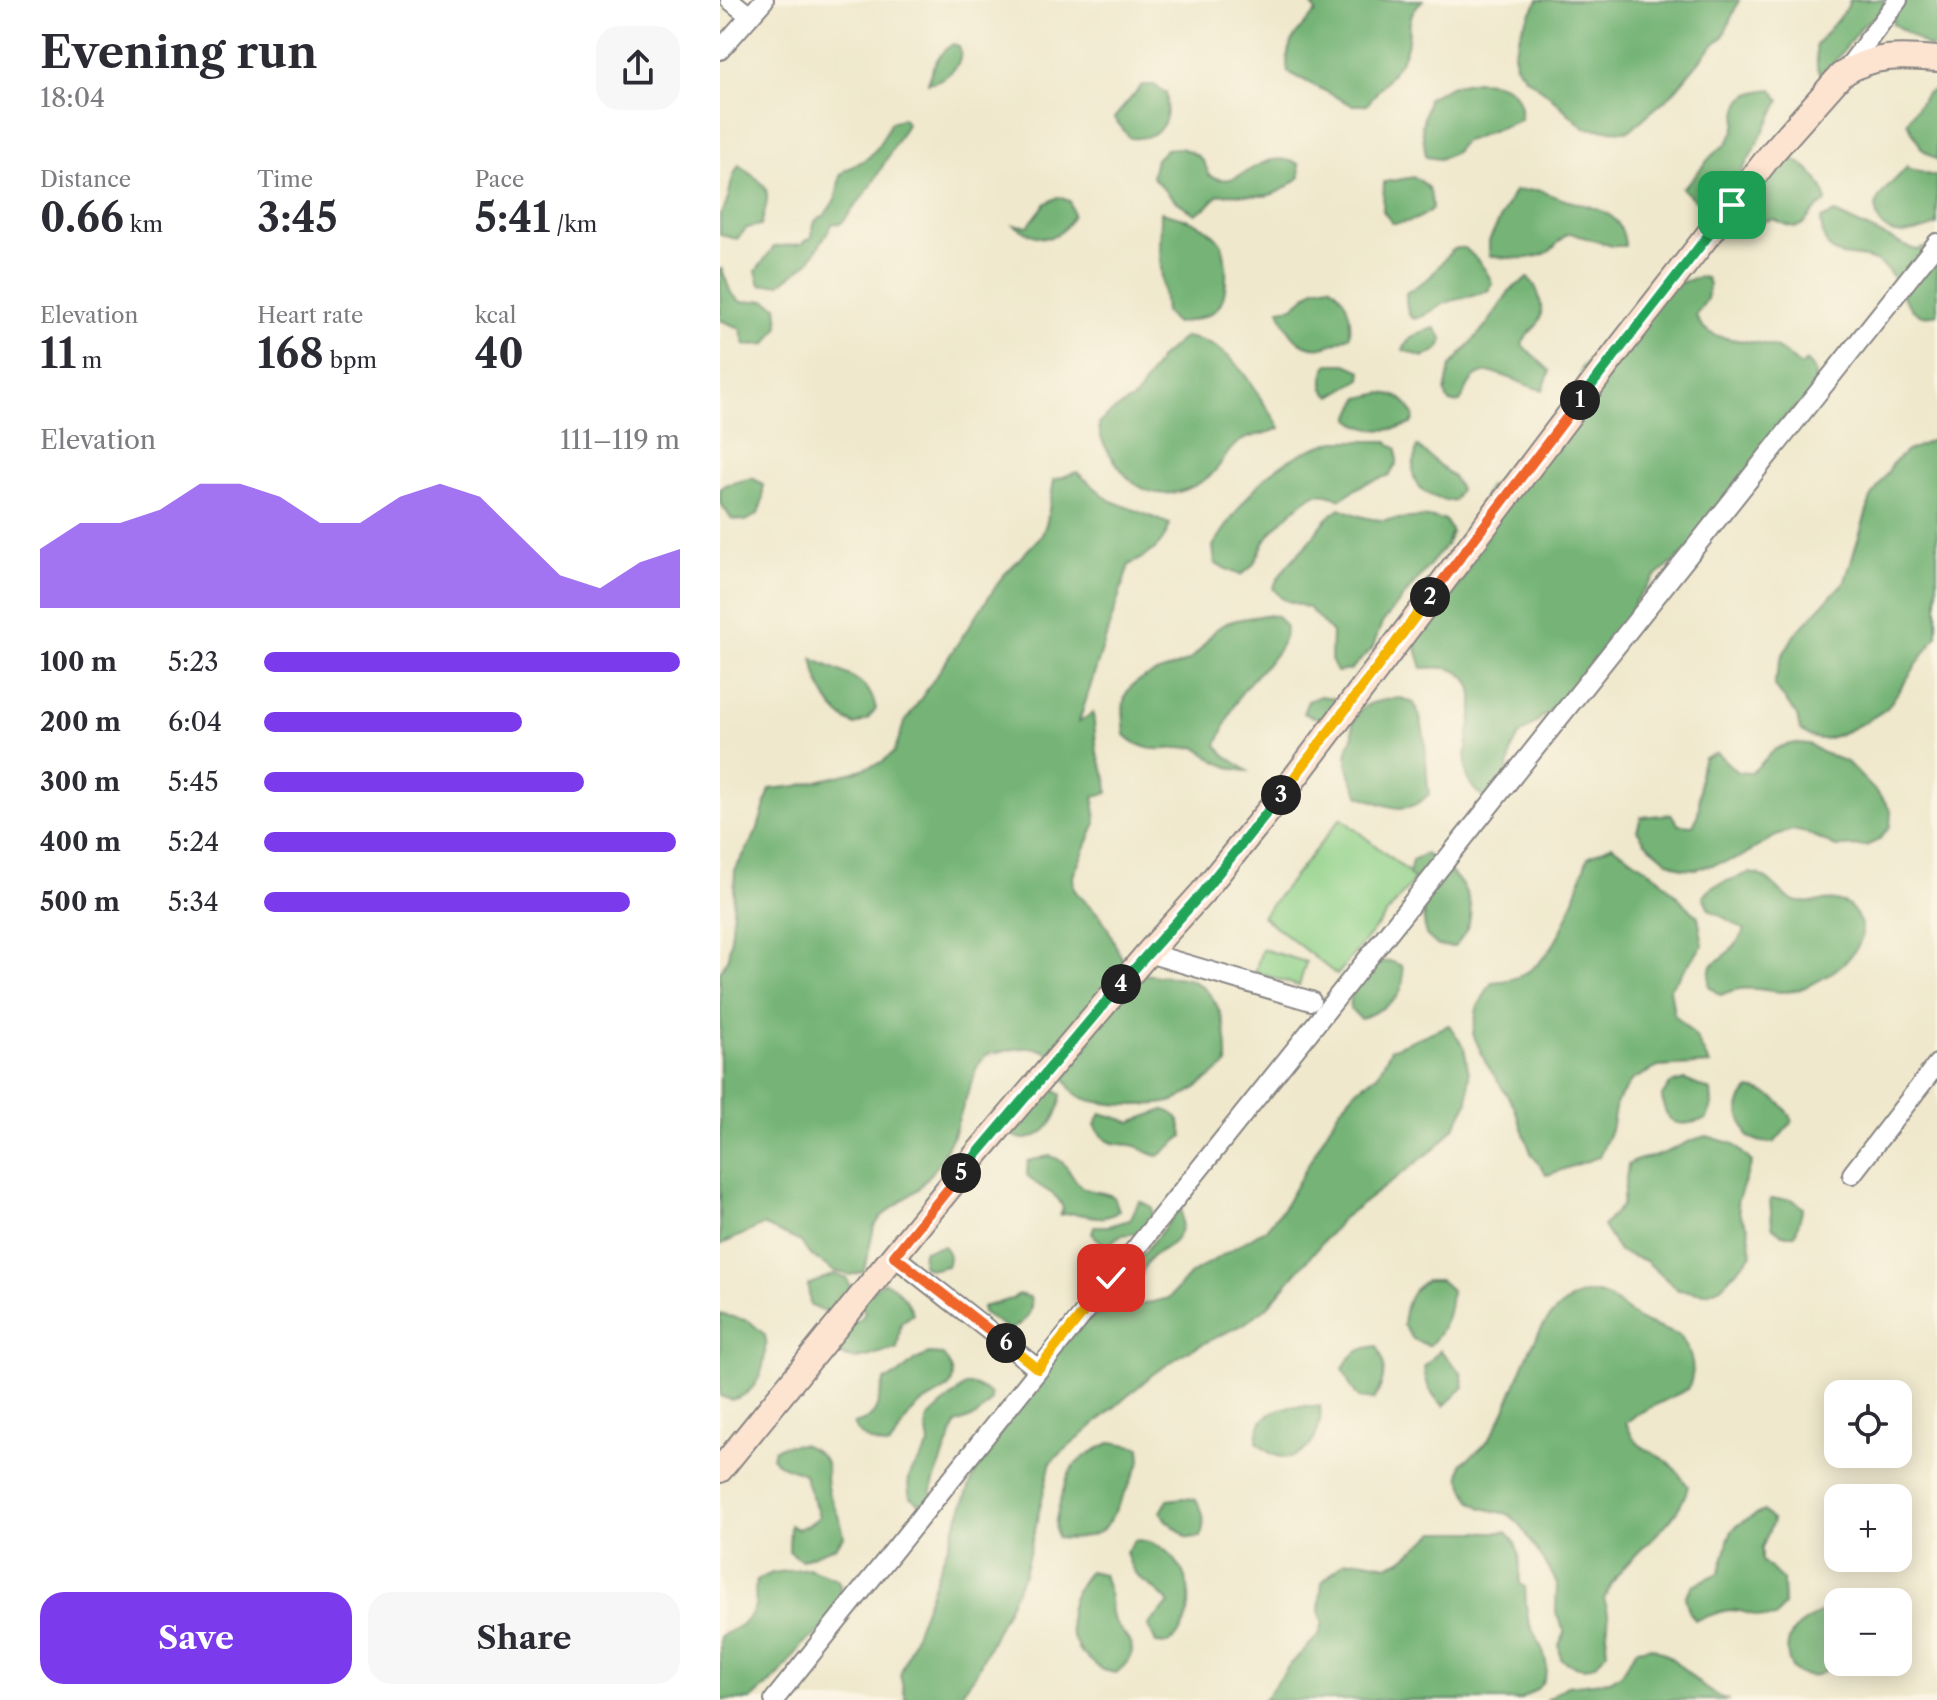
<!DOCTYPE html>
<html lang="en">
<head>
<meta charset="utf-8">
<style>
	:root { --surface:#fff; --page:#f7f7f7; --text:#2b2b33; --muted:#7c7c81; --accent:#7c3aed }
	body { margin:0; font-family:"Libre Caslon Text",serif; background:var(--page); color:var(--text); height:100vh; display:flex; flex-direction:column; font-size:30px; white-space:nowrap }
	* { box-sizing:border-box; margin:0 }
	p { font-size:26px; color:var(--muted) }
	.icon { flex:none; width:44px; height:44px; fill:none; stroke:currentColor; stroke-width:2; stroke-linecap:round; stroke-linejoin:round }
	.map { position:relative; flex:1; overflow:hidden }
	.panel { display:flex; flex-direction:column; background:var(--surface); width:720px }
	.panel>* { flex:none }
	.tools { position:absolute; left:1104px; top:1380px; display:grid; gap:16px }
	.tools a { display:grid; place-items:center; width:88px; height:88px; border-radius:16px; background:var(--surface); box-shadow:0 4px 20px #0003; font-size:40px }
	.pin { position:absolute; display:grid; place-items:center; width:68px; height:68px; color:#fff; margin:-34px; border-radius:16px; box-shadow:0 4px 12px #0006 }
	.km { position:absolute; width:40px; height:40px; margin:-20px; border-radius:50%; background:#222; color:#fff; font-size:22px; line-height:40px; text-align:center }
	.round { display:grid; place-items:center; flex:none; width:84px; height:84px; border-radius:24px; background:var(--page) }
	.overview { display:flex; align-items:center; justify-content:space-between; height:136px; padding:0 40px }
	h1 { font-size:44px; font-weight:700; line-height:60px }
	.stats { display:grid; grid-template-columns:repeat(3,1fr); gap:12px; height:136px; padding:8px 40px }
	.stats div { display:grid; align-content:center }
	.stats b { font-size:40px; font-weight:700 }
	.stats small { font-size:22px; font-weight:400 }
	.stats p { font-size:22px }
	.chart { height:224px; padding:16px 40px }
	.chart p { display:flex; justify-content:space-between }
	.chart svg { width:100%; height:144px; margin-top:8px; fill:var(--accent); opacity:.7 }
	.cta { display:flex; gap:16px; margin-top:auto; padding:16px 40px }
	.cta a { flex:1; height:92px; border-radius:24px; background:var(--accent); color:#fff; font-size:32px; font-weight:700; line-height:92px; text-align:center }
	.cta a+a { background:var(--page); color:var(--text) }
	ul { padding:0 40px; list-style:none; font-size:26px }
	li { display:grid; grid-template-columns:128px 96px 1fr; align-items:center; height:60px }
	li i { height:20px; border-radius:10px; background:var(--accent) }
	main { display:flex; flex:1; min-height:0 }
	.map>svg:first-child { display:block }
	.green { fill:#91d28a; stroke:#5a7a62; stroke-width:2 }
	.forest { fill:#74b476; stroke:#4b6b58; stroke-width:2 }
	.lines { fill:none; stroke-linecap:round; stroke-linejoin:round }
	.street-casing { stroke:#888584; stroke-width:22 }
	.secondary-casing { stroke:#888584; stroke-width:28 }
	.street { stroke:#fff; stroke-width:18 }
	.secondary { stroke:#fde4d0; stroke-width:24 }
	.split-1-casing { stroke:#fff; stroke-width:16 }
	.split-2-casing { stroke:#fff; stroke-width:16 }
	.split-3-casing { stroke:#fff; stroke-width:16 }
	.split-4-casing { stroke:#fff; stroke-width:16 }
	.split-5-casing { stroke:#fff; stroke-width:16 }
	.split-6-casing { stroke:#fff; stroke-width:16 }
	.split-7-casing { stroke:#fff; stroke-width:16 }
	.split-1 { stroke:#22a559; stroke-width:10 }
	.split-2 { stroke:#f0652b; stroke-width:10 }
	.split-3 { stroke:#f5b400; stroke-width:10 }
	.split-4 { stroke:#22a559; stroke-width:10 }
	.split-5 { stroke:#22a559; stroke-width:10 }
	.split-6 { stroke:#f0652b; stroke-width:10 }
	.split-7 { stroke:#f5b400; stroke-width:10 }
</style>
</head>
<body>
<main>
<section class="panel">
<div class="overview"><div><h1>Evening run</h1><p>18:04</p></div><a class="round"><svg class="icon" aria-label="share" viewBox="0 0 24 24"><path d="M12 15V3M7 8l5-5 5 5M5 13v7h14v-7"/></svg></a></div>
<div class="stats">
<div><p>Distance</p><b>0.66<small> km</small></b></div>
<div><p>Time</p><b>3:45</b></div>
<div><p>Pace</p><b>5:41<small> /km</small></b></div>
</div>
<div class="stats">
<div><p>Elevation</p><b>11<small> m</small></b></div>
<div><p>Heart rate</p><b>168<small> bpm</small></b></div>
<div><p>kcal</p><b>40</b></div>
</div>
<div class="chart"><p><span>Elevation</span>111–119 m</p>
<svg viewBox="0 0 160 44" preserveAspectRatio="none"><path d="M0 44V26L10 18L20 18L30 14L40 6L50 6L60 10L70 18L80 18L90 10L100 6L110 10L120 22L130 34L140 38L150 30L160 26V44z"/></svg>
</div>
<ul>
<li><b>100 m</b>5:23<i style="width:100%"></i></li>
<li><b>200 m</b>6:04<i style="width:62%"></i></li>
<li><b>300 m</b>5:45<i style="width:77%"></i></li>
<li><b>400 m</b>5:24<i style="width:99%"></i></li>
<li><b>500 m</b>5:34<i style="width:88%"></i></li>
</ul>
<div class="cta"><a>Save</a><a>Share</a></div>
</section>
<div class="map">
<svg width="1217" height="1700" viewBox="0 0 1217 1700">
	<rect width="100%" height="100%" fill="#fcf5e5"/>
	<filter id="ink" filterUnits="userSpaceOnUse"><feTurbulence type="fractalNoise" baseFrequency=".0125" numOctaves="2"/><feDisplacementMap in="SourceGraphic" scale="16" xChannelSelector="R" yChannelSelector="G"/><feConvolveMatrix kernelMatrix="1 2 1 2 8 2 1 2 1" color-interpolation-filters="sRGB"/></filter>
	<filter id="wash" filterUnits="userSpaceOnUse"><feTurbulence type="fractalNoise" baseFrequency=".006" numOctaves="4" result="noise"/><feDisplacementMap in="SourceGraphic" scale="32" xChannelSelector="R" yChannelSelector="G"/><feGaussianBlur stdDeviation="1.8" result="paint"/><feColorMatrix in="noise" values="0 0 0 0 0 0 0 0 0 0 0 0 0 0 0 0 0 1.4 0 .05"/><feComposite in="paint" operator="in"/></filter>
	<g filter="url(#wash)">
		<rect width="100%" height="100%" fill="#efe8cc"/>
		<!-- green -->
		<g class="green">
			<path d="M621,818L696,878L617,975L542,916Z"/>
			<path d="M542,949L586,962L579,986L535,972Z"/>
		</g>
		<!-- forest -->
		<g class="forest">
			<path d="M589,0H703C686,14 691,27 687,46C683,64 658,89 647,105H632L568,72C563,44 578,31 596,12Z"/>
			<path d="M818,0H1019L1003,37L992,46L952,94L910,130L904,131L864,128L827,93L805,77L796,65L794,52L803,26Z"/>
			<path d="M1130,0H1165L1161,11L1140,28L1111,67L1101,74L1097,67L1096,45L1127,8Z"/>
			<path d="M1180,0H1217V44L1210,48L1172,23Z"/>
			<path d="M233,44L239,46C246,65 224,81 208,83C211,68 219,52 233,44Z"/>
			<path d="M756,81C783,81 803,89 800,120L743,142L734,153L720,159L706,157L702,127L708,98L730,86Z"/>
			<path d="M422,85H434L446,93C451,121 441,140 410,138L394,118Z"/>
			<path d="M1052,89L1060,101L1006,201C983,212 979,204 962,188C978,176 983,162 996,152C998,149 1004,147 1006,144C1028,119 1001,94 1052,89Z"/>
			<path d="M1217,89V160L1202,149L1187,122L1207,93Z"/>
			<path d="M183,118L187,124L151,186L125,219L120,224L113,223L89,262L60,284L40,285L36,271L54,247L81,244L92,237C93,227 93,218 104,216L116,198L120,176L124,171L148,158L158,147L171,122Z"/>
			<path d="M460,148C477,153 484,158 489,175C524,194 535,145 579,164L580,177C543,209 535,190 498,195L488,206L475,214L452,198L432,177L436,159L446,149Z"/>
			<path d="M1061,157C1081,157 1106,182 1106,202C1079,218 1090,238 1053,219L1017,228L1010,225Z"/>
			<path d="M19,165C50,188 52,187 41,225L27,228L17,239L0,235V214C13,198 7,182 19,165Z"/>
			<path d="M1188,165L1187,168L1217,177V225C1198,232 1166,244 1157,216C1155,211 1156,203 1159,198C1166,186 1180,177 1188,165Z"/>
			<path d="M694,177C709,185 712,192 712,209C699,220 689,223 672,223L663,211L664,182Z"/>
			<path d="M821,190C852,210 902,198 905,246H892L850,233C840,237 838,245 830,251C814,262 787,258 769,256V241L794,191Z"/>
			<path d="M338,197L350,201L353,215C338,245 320,242 294,225L308,226L326,203Z"/>
			<path d="M441,212C462,217 488,224 501,243C505,250 505,261 506,268C508,309 495,318 455,323L445,312L440,256Z"/>
			<path d="M1115,213L1190,248L1197,250L1217,244V314C1182,324 1183,280 1162,265C1136,246 1104,273 1101,219Z"/>
			<path d="M738,248H745C756,258 767,269 772,284L769,290C757,296 744,297 731,301C707,308 686,341 686,293L710,277L732,250Z"/>
			<path d="M0,269H2L11,293L21,302L45,300L57,306L59,326L47,344L25,345L20,328L0,320Z"/>
			<path d="M980,277L986,278L989,284L987,299L976,315C985,346 1029,337 1055,347C1064,351 1073,360 1081,366L1086,361L1095,371C1097,395 1088,399 1070,412L986,536L934,578L915,601L896,643L857,689L799,736L792,749L786,778L772,801C709,778 786,691 734,670C725,666 711,668 702,668L694,642L697,628L721,609L748,571L751,529L768,487L806,464L858,413L861,368L882,346L920,321L955,284Z"/>
			<path d="M808,278C819,286 826,313 817,325C811,332 805,335 802,345L830,371L823,390C804,388 771,361 753,379C747,385 745,395 740,402L732,403L727,399L725,392L730,367L769,322L790,290Z"/>
			<path d="M610,285C627,297 632,314 630,335C594,359 572,347 559,309L573,307L595,288Z"/>
			<path d="M715,328L723,339C721,351 713,352 703,357L683,350C688,335 701,332 715,328Z"/>
			<path d="M464,337C504,341 524,371 543,402C549,411 555,418 560,428C546,435 531,434 519,442C506,450 502,466 491,475C459,500 424,502 399,467C389,452 379,442 379,423L392,412L416,397L440,358Z"/>
			<path d="M608,364H626L642,371L641,379L612,396L609,395C599,387 603,373 608,364Z"/>
			<path d="M662,393C680,395 688,401 694,418L691,424C673,431 644,434 630,418L639,398Z"/>
			<path d="M1217,438V635L1167,708C1156,717 1117,738 1103,739C1094,740 1087,734 1080,730L1077,716L1054,685L1061,658L1075,634L1125,581L1151,498L1174,462L1185,452Z"/>
			<path d="M616,441H666L677,449V463L670,475L644,484L620,499C612,495 605,492 596,494C586,496 550,531 545,541C536,557 538,565 520,575L495,564L493,546C530,491 549,459 616,441Z"/>
			<path d="M697,446L733,477L740,489L734,501C718,501 695,492 693,473C692,465 696,454 697,446Z"/>
			<path d="M357,472L389,500L450,524C444,546 429,555 409,565L359,722L373,713L377,753L387,780L388,793L374,796L376,823L353,876L354,889C362,901 376,909 383,920C394,935 396,957 411,967C430,981 452,973 470,980C503,993 508,1035 507,1065C491,1076 474,1092 456,1100C439,1108 369,1107 355,1093C342,1080 340,1057 322,1050C306,1044 283,1052 267,1054L258,1064L232,1138L217,1166L198,1189L162,1216L154,1227L144,1271L130,1275L114,1271L89,1254L81,1242L43,1225L0,1245V972L8,958L12,930L15,870L37,831L50,789L77,786L134,772L162,762L174,752L184,724L258,613L283,576L322,535L327,521L334,480Z"/>
			<path d="M32,478L43,484V499L38,514L26,521L12,519L0,503V489L5,485Z"/>
			<path d="M620,508C634,514 649,521 665,520C686,519 703,515 725,520L732,532L726,545L662,623L652,649L630,670L617,672L611,660L612,633L589,608L562,599L553,588C561,569 575,558 589,542C599,529 606,517 620,508Z"/>
			<path d="M544,615L557,616L566,627C565,651 544,665 529,683C514,700 506,724 497,745L505,755L528,771C506,770 494,760 476,747C448,747 428,757 405,735C404,721 401,704 407,692C418,674 451,670 468,661C484,652 489,629 507,623C518,618 532,618 544,615Z"/>
			<path d="M93,659C119,673 150,676 156,709L147,720L135,725C109,713 98,687 93,659Z"/>
			<path d="M600,696L614,698L620,710C607,719 598,720 583,713L588,701Z"/>
			<path d="M681,698L694,703C709,732 704,762 709,794C686,818 667,806 640,796C632,782 624,764 628,747C631,737 632,746 633,735C633,735 632,723 633,723C638,701 663,700 681,698Z"/>
			<path d="M1076,743L1089,744L1101,752L1127,762L1164,800L1171,812L1170,826L1159,840L1146,846L1116,847L1087,833L1072,830L1056,836L1019,858L976,869L961,868L948,861L925,842L917,830L921,817L951,814L959,825L973,826C985,805 975,780 984,758L997,753L1017,772L1031,773C1049,758 1050,746 1076,743Z"/>
			<path d="M892,845L938,877L978,917L983,945L950,988L954,1014L975,1036L990,1064L938,1067L912,1080L896,1103L891,1130L879,1157L827,1175L811,1153L794,1106L765,1061L753,1034L757,1008L772,982C781,981 794,980 802,975C843,953 853,898 868,857Z"/>
			<path d="M705,854C743,875 769,910 734,947L718,946L706,935L699,885L689,874L692,860Z"/>
			<path d="M1029,873C1054,875 1057,896 1075,901C1091,906 1109,896 1124,903C1132,907 1137,915 1140,922C1151,950 1108,978 1085,987C1055,1001 1036,978 1001,995L989,986C989,961 991,967 1008,953C1015,947 1020,938 1025,930L989,909L983,896L993,886Z"/>
			<path d="M670,961L682,966C689,999 667,1006 641,1019L630,1009C630,984 644,964 670,961Z"/>
			<path d="M729,1025L744,1047L749,1074L748,1102L736,1125L717,1147L623,1218L547,1307L524,1324L466,1352L433,1374L331,1462L304,1574L255,1675L236,1700H186L180,1675L254,1475L316,1377L366,1318L449,1298L469,1275L546,1229L564,1207L619,1110L636,1090L658,1074L671,1049Z"/>
			<path d="M965,1080L991,1091L992,1105L987,1119C961,1126 945,1129 942,1096L950,1084Z"/>
			<path d="M324,1083L341,1094C341,1113 328,1136 307,1139C300,1140 294,1136 288,1133Z"/>
			<path d="M1030,1089C1049,1092 1066,1103 1072,1122L1054,1143L1041,1142L1028,1137C1020,1116 1012,1107 1030,1089Z"/>
			<path d="M444,1110C459,1113 461,1123 463,1136L439,1156C430,1155 428,1152 421,1148C405,1139 390,1154 375,1125L381,1113L411,1122Z"/>
			<path d="M987,1136L1013,1144L1032,1162L1017,1202L1020,1215L1028,1227L1032,1254L1001,1287L987,1293L958,1290L926,1261L899,1252L883,1226L902,1205L908,1165C921,1156 926,1160 939,1155C956,1149 969,1139 987,1136Z"/>
			<path d="M329,1156C349,1160 348,1176 362,1187C372,1193 384,1191 394,1197L399,1210C382,1227 359,1208 340,1215L343,1209C338,1190 318,1190 307,1175L308,1161Z"/>
			<path d="M1050,1199H1072L1083,1208L1075,1235H1062L1052,1226Z"/>
			<path d="M419,1201L432,1207L433,1214L423,1232C410,1236 398,1231 391,1244L384,1245L372,1234L374,1226H388L410,1220Z"/>
			<path d="M461,1207C464,1223 462,1238 447,1247C441,1251 434,1253 430,1258C422,1267 423,1279 414,1287L407,1285L402,1280Z"/>
			<path d="M223,1246C230,1253 230,1258 227,1266C217,1268 210,1272 202,1265L203,1251Z"/>
			<path d="M114,1274L127,1279L132,1291L117,1311H102L90,1305L88,1285Z"/>
			<path d="M706,1280H720L731,1290C730,1312 725,1330 709,1346L693,1339L683,1325C685,1304 688,1293 706,1280Z"/>
			<path d="M164,1282C177,1287 189,1301 193,1314L181,1323L177,1349C155,1351 127,1372 114,1345L124,1326L141,1319L145,1312L138,1300Z"/>
			<path d="M869,1293C892,1294 900,1307 918,1319C931,1326 947,1330 960,1336C972,1354 977,1369 968,1389L917,1414L906,1423C919,1456 932,1446 952,1466C958,1472 963,1480 968,1486C958,1530 903,1552 884,1599C894,1625 883,1629 887,1652C873,1671 861,1672 841,1659L839,1646L845,1633L836,1613L837,1584L831,1572L799,1523L788,1514L762,1508L751,1501L740,1477L742,1463C749,1457 760,1451 766,1443C801,1399 806,1306 869,1293Z"/>
			<path d="M298,1294L310,1297C315,1312 303,1323 290,1330L263,1313L262,1307L292,1299Z"/>
			<path d="M0,1314L29,1321L45,1335C47,1362 41,1393 11,1400L0,1396Z"/>
			<path d="M657,1346C668,1366 665,1381 654,1400L639,1398L630,1385L623,1368C632,1353 640,1348 657,1346Z"/>
			<path d="M720,1350L741,1373L744,1387L724,1406C710,1394 706,1385 704,1367Z"/>
			<path d="M209,1354L223,1355C251,1392 213,1391 194,1410C183,1421 179,1437 168,1447C154,1443 139,1439 134,1424C163,1417 155,1402 165,1380L178,1375L195,1360Z"/>
			<path d="M247,1385H254L271,1394V1401L257,1416L236,1424L213,1484L211,1498L202,1505L190,1497C183,1470 199,1467 209,1445C209,1436 204,1428 208,1419C209,1416 244,1386 247,1385Z"/>
			<path d="M571,1406H600C605,1446 569,1477 537,1442C537,1418 549,1412 571,1406Z"/>
			<path d="M392,1442L420,1447L421,1461C414,1475 391,1523 382,1530C371,1538 349,1540 337,1538C334,1527 336,1518 339,1507C349,1465 352,1461 392,1442Z"/>
			<path d="M82,1444C121,1462 99,1467 109,1494C115,1509 122,1521 124,1537L115,1547L81,1560L69,1551L70,1525L77,1529L88,1525L99,1517C96,1502 87,1489 84,1474L56,1463L52,1457L54,1450L61,1446Z"/>
			<path d="M462,1498L475,1499C485,1512 485,1521 481,1537L468,1538L445,1519L441,1512L448,1500Z"/>
			<path d="M1044,1511L1053,1521L1042,1548V1561L1063,1580L1064,1605L1056,1617C1037,1620 1029,1611 1012,1610C999,1610 988,1618 975,1620L969,1611L965,1597L973,1585L999,1573C1014,1532 999,1531 1044,1511Z"/>
			<path d="M716,1532H787C802,1547 800,1563 800,1584L805,1587C806,1599 805,1613 810,1625C817,1641 832,1659 824,1679C820,1690 809,1693 801,1700H544L568,1667L599,1635L603,1622L599,1610L602,1582L624,1562L639,1560L668,1565L681,1560Z"/>
			<path d="M415,1540C464,1540 490,1610 449,1644L436,1643L428,1625L449,1604C432,1580 415,1587 406,1552Z"/>
			<path d="M88,1568L117,1579L120,1585L119,1607L101,1631L84,1643L60,1674L31,1700H0V1636C13,1630 31,1622 35,1606C37,1597 33,1589 37,1580L52,1573Z"/>
			<path d="M369,1571L383,1574C385,1582 389,1591 390,1600C391,1604 390,1608 391,1613C397,1638 432,1644 396,1673L382,1670L357,1649L360,1650C341,1624 350,1594 369,1571Z"/>
			<path d="M1121,1599H1134L1136,1602H1118V1657C1112,1663 1103,1675 1093,1676C1067,1679 1061,1647 1074,1631C1081,1622 1109,1608 1121,1599Z"/>
			<path d="M931,1647C964,1658 973,1690 1009,1700H826L847,1686L890,1681L902,1673L917,1649Z"/>
		</g>
	</g>
	<g filter="url(#ink)">
		<g class="lines">
			<!-- street casing -->
			<g class="street-casing">
				<g id="street">
					<path d="M10,0L30,16"/>
					<path d="M0,50L44,0"/>
					<path d="M1126,70L1178,0"/>
					<path d="M428,953L591,1001"/>
					<path d="M1132,1174L1217,1064"/>
					<path d="M174,1256L318,1369"/>
					<path d="M54,1700L610,1006L1217,243"/>
				</g>
			</g>
			<!-- secondary casing -->
			<g class="secondary-casing">
				<path id="secondary" d="M0,1470L250,1162L428,953L482,893L567,788L902,345L1052,153L1121,75C1152,54 1181,56 1217,59"/>
			</g>
			<!-- street -->
			<use href="#street" class="street"/>
			<!-- secondary -->
			<use href="#secondary" class="secondary"/>
		</g>
	</g>
	<g class="lines" filter="url(#ink)">
		<!-- split-1 casing -->
		<g class="split-1-casing">
			<path id="split-1" d="M860,400L1012,205"/>
		</g>
		<!-- split-2 casing -->
		<g class="split-2-casing">
			<path id="split-2" d="M710,597L860,400"/>
		</g>
		<!-- split-3 casing -->
		<g class="split-3-casing">
			<path id="split-3" d="M561,795L710,597"/>
		</g>
		<!-- split-4 casing -->
		<g class="split-4-casing">
			<path id="split-4" d="M401,984L482,893L561,795"/>
		</g>
		<!-- split-5 casing -->
		<g class="split-5-casing">
			<path id="split-5" d="M241,1173L401,984"/>
		</g>
		<!-- split-6 casing -->
		<g class="split-6-casing">
			<path id="split-6" d="M241,1173L174,1256L286,1343"/>
		</g>
		<!-- split-7 casing -->
		<g class="split-7-casing">
			<path id="split-7" d="M286,1343L318,1369L391,1278"/>
		</g>
		<!-- split-1 -->
		<use href="#split-1" class="split-1"/>
		<!-- split-2 -->
		<use href="#split-2" class="split-2"/>
		<!-- split-3 -->
		<use href="#split-3" class="split-3"/>
		<!-- split-4 -->
		<use href="#split-4" class="split-4"/>
		<!-- split-5 -->
		<use href="#split-5" class="split-5"/>
		<!-- split-6 -->
		<use href="#split-6" class="split-6"/>
		<!-- split-7 -->
		<use href="#split-7" class="split-7"/>
	</g>
</svg>
<div class="tools">
<a><svg class="icon" aria-label="locate" viewBox="0 0 24 24"><circle cx="12" cy="12" r="6"/><path d="M12 2v4M12 18v4M2 12h4M18 12h4"/></svg></a>
<a>+</a>
<a>−</a>
</div>
<div class="pin" style="left:1012px;top:205px;background:#1e9e55"><svg class="icon" aria-label="arrive" viewBox="0 0 24 24"><path d="M6 21V4h12l-3 4 3 4H6"/></svg></div>
<div class="pin" style="left:391px;top:1278px;background:#d93025"><svg class="icon" aria-label="check" viewBox="0 0 24 24"><path d="M5 12l5 5 9-10"/></svg></div>
<b class="km" style="left:860px;top:400px">1</b>
<b class="km" style="left:710px;top:597px">2</b>
<b class="km" style="left:561px;top:795px">3</b>
<b class="km" style="left:401px;top:984px">4</b>
<b class="km" style="left:241px;top:1173px">5</b>
<b class="km" style="left:286px;top:1343px">6</b>
</div>
</main>
</body>
</html>
